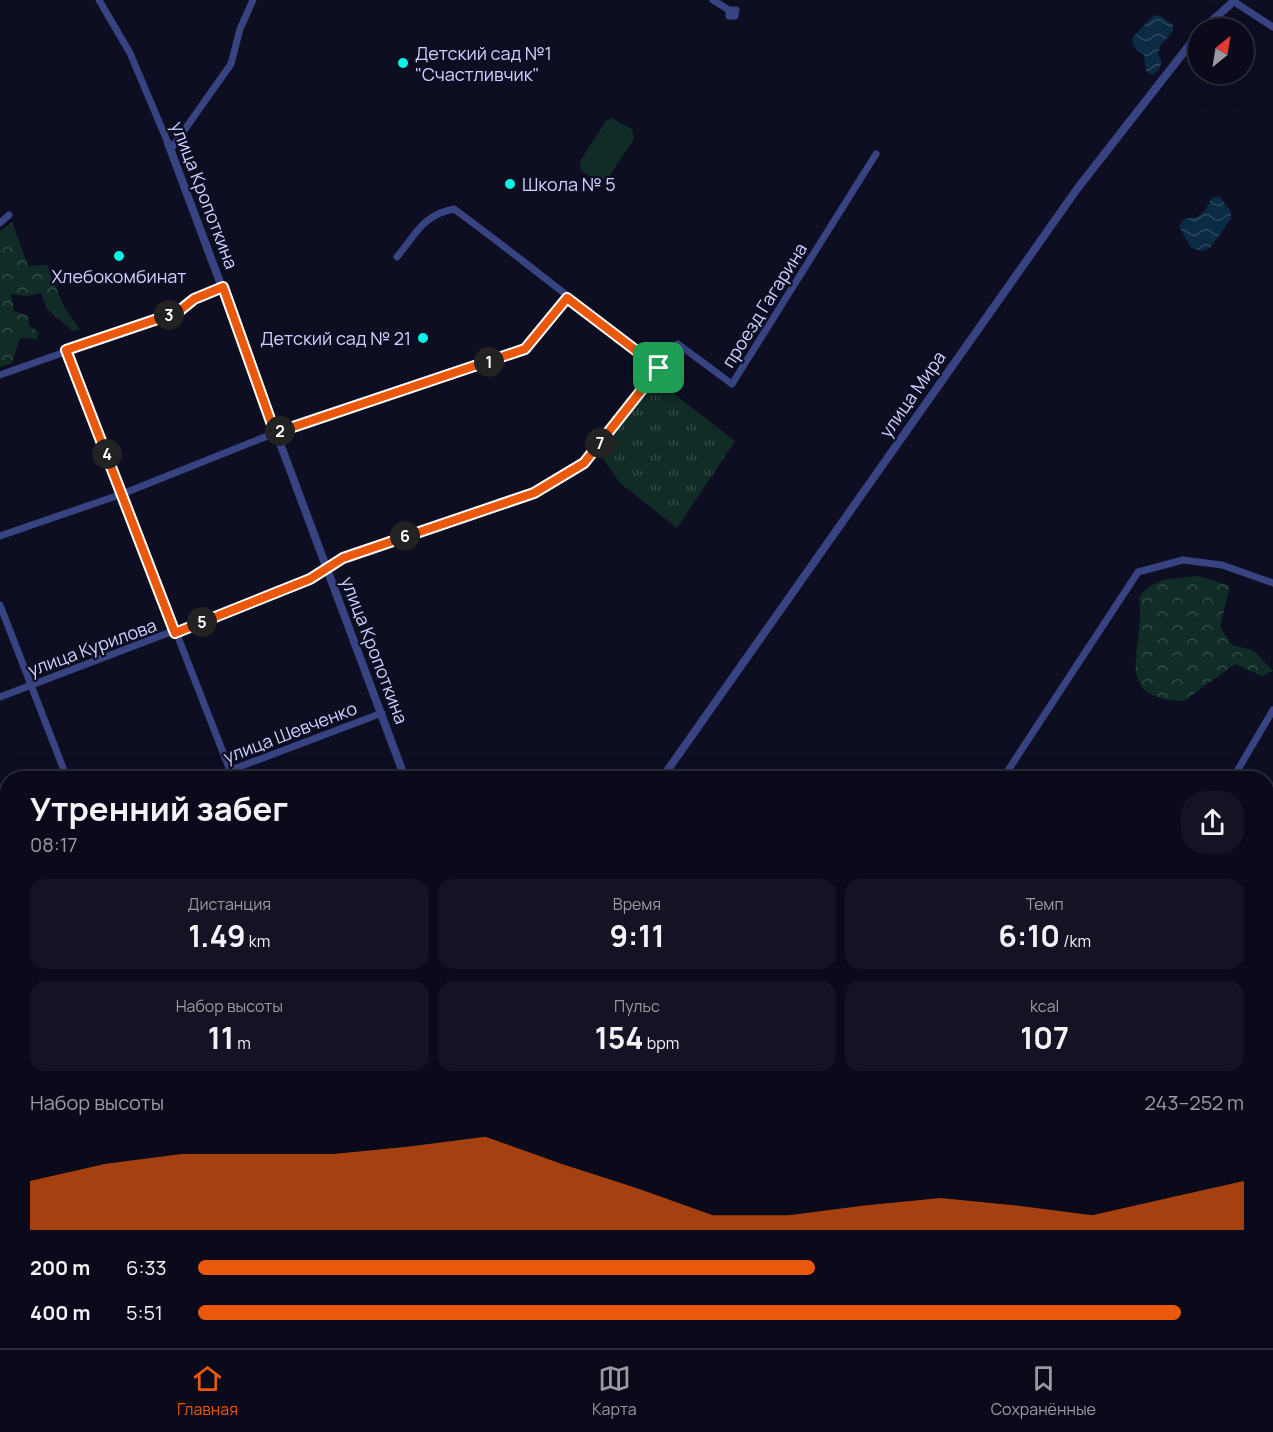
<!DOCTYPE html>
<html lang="ru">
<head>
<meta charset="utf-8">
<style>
	:root { --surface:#0a0a1a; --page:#131323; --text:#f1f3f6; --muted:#999aa2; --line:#2a2b39; --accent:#ea580c }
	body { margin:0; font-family:Manrope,sans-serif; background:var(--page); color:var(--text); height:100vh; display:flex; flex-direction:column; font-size:22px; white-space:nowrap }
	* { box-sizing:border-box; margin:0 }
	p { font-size:20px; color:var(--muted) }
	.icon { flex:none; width:33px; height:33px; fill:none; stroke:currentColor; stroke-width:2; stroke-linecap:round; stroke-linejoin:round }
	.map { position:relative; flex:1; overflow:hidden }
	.side { position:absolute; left:0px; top:771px; width:1274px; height:578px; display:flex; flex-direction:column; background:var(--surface); border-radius:24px 24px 0 0; box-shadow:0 6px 24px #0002,0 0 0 2px var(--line) }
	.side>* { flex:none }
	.needle { width:39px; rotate:30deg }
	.fabs { position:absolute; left:1188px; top:18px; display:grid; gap:12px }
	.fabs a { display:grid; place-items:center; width:66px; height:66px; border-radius:50%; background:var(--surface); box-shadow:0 6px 24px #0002,0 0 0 2px var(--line); font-size:30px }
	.pin { position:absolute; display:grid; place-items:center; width:51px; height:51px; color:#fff; margin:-26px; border-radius:12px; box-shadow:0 3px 9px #0006 }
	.km { position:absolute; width:30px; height:30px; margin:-15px; border-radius:50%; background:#222; color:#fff; font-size:16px; line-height:30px; text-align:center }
	.round { display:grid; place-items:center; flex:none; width:63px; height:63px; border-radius:24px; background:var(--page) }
	.headline { display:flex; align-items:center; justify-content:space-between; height:102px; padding:0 30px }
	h1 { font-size:33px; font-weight:700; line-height:45px }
	.figures { display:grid; grid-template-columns:repeat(3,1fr); gap:9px; height:102px; padding:6px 30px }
	.figures div { display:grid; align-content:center; border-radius:15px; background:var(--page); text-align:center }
	.figures b { font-size:30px; font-weight:700 }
	.figures small { font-size:16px; font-weight:400 }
	.figures p { font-size:16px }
	.chart { height:168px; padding:12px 30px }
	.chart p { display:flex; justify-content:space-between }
	.chart svg { width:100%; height:108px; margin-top:6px; fill:var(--accent); opacity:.7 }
	ul { padding:0 30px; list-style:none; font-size:20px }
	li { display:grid; grid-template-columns:96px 72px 1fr; align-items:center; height:45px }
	li i { height:15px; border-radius:8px; background:var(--accent) }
	.dock { display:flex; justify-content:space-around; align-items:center; height:84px; border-top:2px solid var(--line); background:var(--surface); font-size:16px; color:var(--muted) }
	.dock a { display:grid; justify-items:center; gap:3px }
	.dock .on { color:var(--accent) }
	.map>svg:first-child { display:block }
	.forest { fill:url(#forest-crowns) }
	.park { fill:url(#park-tufts) }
	.pitch { fill:#112c26 }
	.water { fill:url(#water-waves) }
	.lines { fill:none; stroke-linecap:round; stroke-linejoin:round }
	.minor { stroke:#384381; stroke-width:7 }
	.tertiary { stroke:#384381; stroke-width:8 }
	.route-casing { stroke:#fff; stroke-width:12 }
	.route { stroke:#ea580c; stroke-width:8 }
	.poi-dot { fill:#00f9e4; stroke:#0d0e22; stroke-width:2 }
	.labels { text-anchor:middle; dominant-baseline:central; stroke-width:4.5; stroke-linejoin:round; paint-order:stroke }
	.poi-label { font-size:18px; fill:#cfd2ff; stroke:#0d0e22; text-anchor:start }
	.street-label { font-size:18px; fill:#cfd2ff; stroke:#0d0e22 }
</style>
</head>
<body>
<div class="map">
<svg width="1273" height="1348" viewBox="0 0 1273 1348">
	<defs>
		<pattern id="forest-crowns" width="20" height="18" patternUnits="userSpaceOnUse" patternTransform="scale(1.5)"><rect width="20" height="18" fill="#112c26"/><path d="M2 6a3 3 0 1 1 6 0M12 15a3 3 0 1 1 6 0" fill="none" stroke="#334a47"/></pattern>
		<pattern id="park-tufts" width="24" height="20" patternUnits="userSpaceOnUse" patternTransform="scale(1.5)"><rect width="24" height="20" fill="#112c26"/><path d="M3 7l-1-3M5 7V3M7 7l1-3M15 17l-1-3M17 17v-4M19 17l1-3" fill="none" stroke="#334a47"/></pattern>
		<pattern id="water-waves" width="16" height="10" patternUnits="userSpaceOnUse" patternTransform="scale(1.5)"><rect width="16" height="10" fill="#0b2a43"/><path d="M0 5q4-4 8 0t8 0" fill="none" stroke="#2e485f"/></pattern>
	</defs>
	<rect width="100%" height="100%" fill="#0d0e22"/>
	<!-- forest -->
	<g class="forest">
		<path d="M12,222L28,266L47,265L64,307L80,329L73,331L47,309L41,293L27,296L11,294L14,311L28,316L29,326L39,332L37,339L20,338L12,363L0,367V231Z"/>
		<path d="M1198,576L1230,586L1220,627L1232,645L1253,650L1273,671L1262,676L1235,664L1184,701C1107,698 1147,647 1139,597C1157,576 1173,579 1198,576Z"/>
	</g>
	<!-- park -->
	<g class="park">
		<path d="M656,380L735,441L677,528L620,483L600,454Z"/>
		<path d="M104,1341H213L196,1348H107Z"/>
	</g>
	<!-- pitch -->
	<g class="pitch">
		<path d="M611,118L632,129L634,139L608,178L598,182L581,171L580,161L606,121Z"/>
		<path d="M0,1213H7L8,1341H67L65,1348H0Z"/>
	</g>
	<!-- water -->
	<g class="water">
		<path d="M1159,15L1173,25V31L1160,46L1158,55L1162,62L1158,71L1152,75L1146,71L1144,55L1134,48L1132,38L1153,16Z"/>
		<path d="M1212,197H1220L1231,212V219L1210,248L1202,251L1191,248L1179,226L1185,218C1202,219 1205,211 1212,197Z"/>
		<path d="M650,1341H713V1348H641Z"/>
		<path d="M826,1341H1074L1136,1348H781Z"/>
	</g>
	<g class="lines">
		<!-- minor -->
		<g class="minor">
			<path d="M99,0L130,53L168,143"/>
			<path d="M713,0L729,10H736L735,16H729V10"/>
			<path d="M1233,1L1273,27"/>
			<path d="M171,149L231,64L240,29L253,0"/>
			<path d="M0,223L9,215"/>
			<path d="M397,257C415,235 424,214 454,209C524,260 591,315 659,368"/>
			<path d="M66,350L233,778"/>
			<path d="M0,375L178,312L194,299L223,287"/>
			<path d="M0,536L122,494L275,433L525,349L567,298"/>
			<path d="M0,605L67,778"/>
			<path d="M0,697L310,579L343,558L534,493L584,463L678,344L732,384L876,154"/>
			<path d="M210,778L382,713"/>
			<path d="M1003,778L1138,572L1183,560L1222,565L1273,583"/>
			<path d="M1233,778L1273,710"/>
			<path d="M0,857L8,854"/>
			<path d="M1266,1173L1273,1174"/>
		</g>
		<!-- tertiary -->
		<g class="tertiary">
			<path d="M1204,28L1235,0"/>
			<path d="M168,143L405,778"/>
			<path d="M662,778L1077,189L1198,34"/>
			<path d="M1266,1026L1273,1030"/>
			<path d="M0,1153L8,1146"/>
		</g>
	</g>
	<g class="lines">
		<!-- route casing -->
		<g class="route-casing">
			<path id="route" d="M223,287L275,433L525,349L567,298L659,368L584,463L534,493L343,558L310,579L175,633L66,350L178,312L194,299Z"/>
		</g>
		<!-- route -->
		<use href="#route" class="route"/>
	</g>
	<!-- markers -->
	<g class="poi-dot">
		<circle cx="403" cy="63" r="6"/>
		<circle cx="510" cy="184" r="6"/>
		<circle cx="119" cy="256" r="6"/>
		<circle cx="423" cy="338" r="6"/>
	</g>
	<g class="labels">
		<!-- poi labels -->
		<g class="poi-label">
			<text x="415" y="53">Детский сад №1<tspan x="415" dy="21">"Счастливчик"</tspan></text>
			<text x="522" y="184">Школа № 5</text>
			<text x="119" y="276" text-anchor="middle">Хлебокомбинат</text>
			<text x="411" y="338" text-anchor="end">Детский сад № 21</text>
		</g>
		<!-- street labels -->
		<g class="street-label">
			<text transform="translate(205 195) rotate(69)">улица Кропоткина</text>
			<text transform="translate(764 305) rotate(-58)">проезд Гагарина</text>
			<text transform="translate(912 394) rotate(-55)">улица Мира</text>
			<text transform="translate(92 647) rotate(-20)">улица Курилова</text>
			<text transform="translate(375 650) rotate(69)">улица Кропоткина</text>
			<text transform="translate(290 732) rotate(-21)">улица Шевченко</text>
		</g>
	</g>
</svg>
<div class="fabs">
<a><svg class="needle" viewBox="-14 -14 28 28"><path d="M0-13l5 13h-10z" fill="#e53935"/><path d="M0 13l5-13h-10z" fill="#999aa2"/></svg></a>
</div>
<div class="pin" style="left:659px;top:368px;background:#1e9e55"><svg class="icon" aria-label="arrive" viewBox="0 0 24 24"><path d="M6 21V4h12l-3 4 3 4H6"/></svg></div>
<b class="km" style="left:489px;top:362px">1</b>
<b class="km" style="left:280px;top:431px">2</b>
<b class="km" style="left:169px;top:315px">3</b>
<b class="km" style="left:107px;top:454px">4</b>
<b class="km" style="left:202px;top:622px">5</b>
<b class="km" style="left:405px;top:536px">6</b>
<b class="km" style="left:600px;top:443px">7</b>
<section class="side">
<div class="headline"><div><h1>Утренний забег</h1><p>08:17</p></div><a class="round"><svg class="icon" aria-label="share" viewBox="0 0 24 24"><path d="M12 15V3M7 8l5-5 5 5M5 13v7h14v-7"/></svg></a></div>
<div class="figures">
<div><p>Дистанция</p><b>1.49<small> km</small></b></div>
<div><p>Время</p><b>9:11</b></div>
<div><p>Темп</p><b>6:10<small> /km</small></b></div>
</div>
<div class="figures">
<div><p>Набор высоты</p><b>11<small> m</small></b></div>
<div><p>Пульс</p><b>154<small> bpm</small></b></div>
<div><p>kcal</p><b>107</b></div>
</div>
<div class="chart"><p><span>Набор высоты</span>243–252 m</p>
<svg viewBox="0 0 160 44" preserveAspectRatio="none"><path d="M0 44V24L10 17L20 13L30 13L40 13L50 10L60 6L70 17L80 27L90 38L100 38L110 34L120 31L130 34L140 38L150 31L160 24V44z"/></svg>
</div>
<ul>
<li><b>200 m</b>6:33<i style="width:59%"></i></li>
<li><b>400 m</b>5:51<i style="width:94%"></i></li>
</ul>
</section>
</div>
<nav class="dock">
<a class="on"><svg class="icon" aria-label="home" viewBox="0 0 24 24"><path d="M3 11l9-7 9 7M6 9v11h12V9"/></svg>Главная</a>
<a><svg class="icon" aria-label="map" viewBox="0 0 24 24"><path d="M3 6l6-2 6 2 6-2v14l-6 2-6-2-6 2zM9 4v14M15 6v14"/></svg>Карта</a>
<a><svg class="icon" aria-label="saved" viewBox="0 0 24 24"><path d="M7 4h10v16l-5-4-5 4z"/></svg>Сохранённые</a>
</nav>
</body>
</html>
